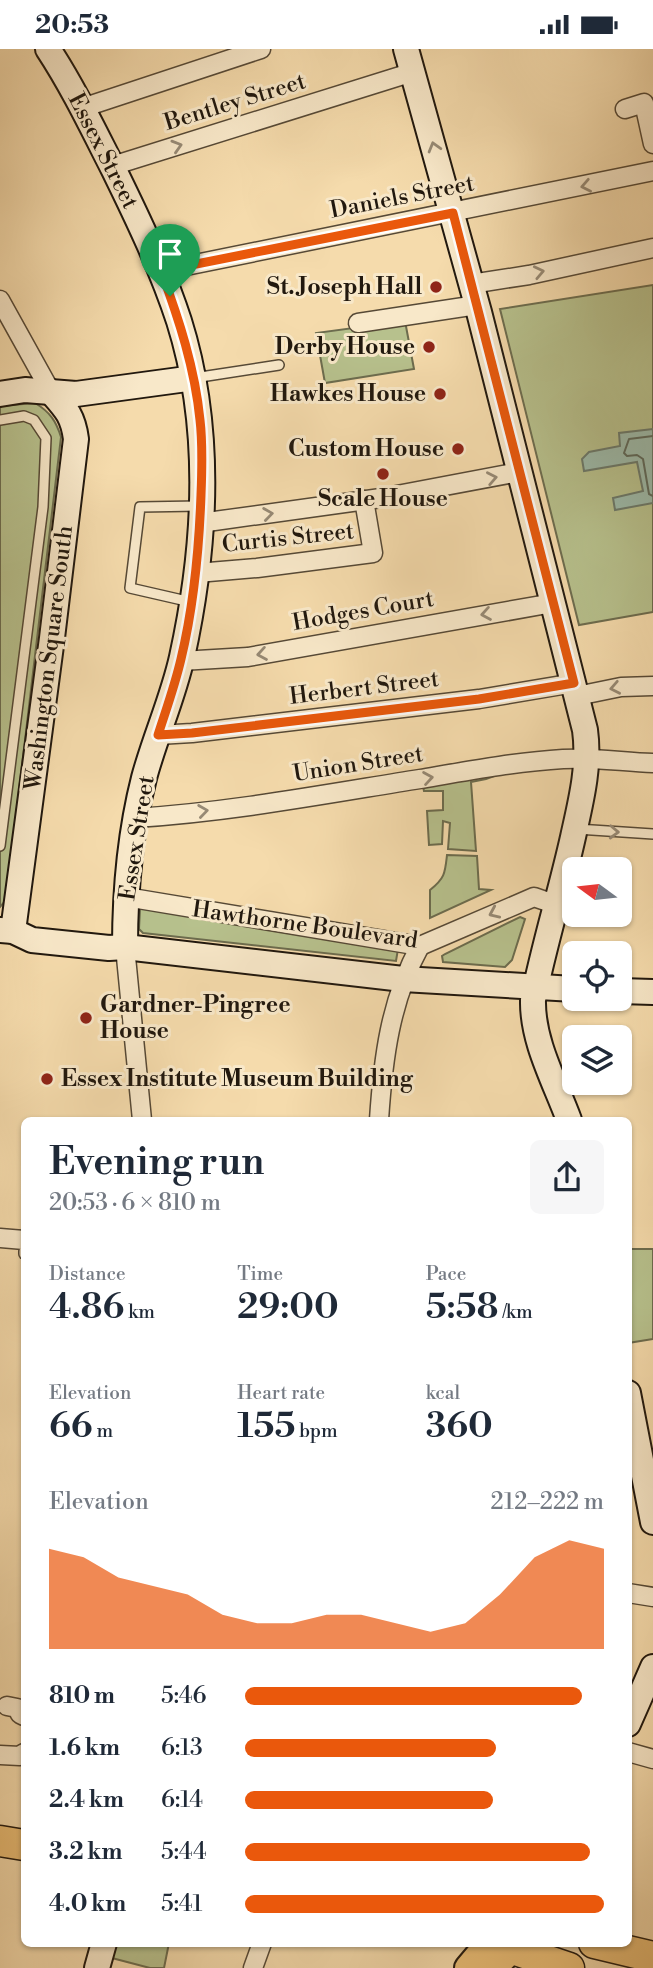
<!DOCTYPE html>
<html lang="en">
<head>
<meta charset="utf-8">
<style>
	:root { --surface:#fff; --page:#f6f6f7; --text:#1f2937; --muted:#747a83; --accent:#ea580c }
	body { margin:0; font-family:"Libre Bodoni",serif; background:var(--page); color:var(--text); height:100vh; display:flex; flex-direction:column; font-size:26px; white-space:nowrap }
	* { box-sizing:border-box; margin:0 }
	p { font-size:23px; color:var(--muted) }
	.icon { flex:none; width:38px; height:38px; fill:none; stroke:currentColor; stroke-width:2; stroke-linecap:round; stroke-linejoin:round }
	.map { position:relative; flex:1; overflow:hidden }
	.panel { position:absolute; left:21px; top:1068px; width:611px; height:830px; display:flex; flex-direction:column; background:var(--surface); border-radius:10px; box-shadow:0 2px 5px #0004 }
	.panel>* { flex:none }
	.needle { width:46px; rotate:285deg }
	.tools { position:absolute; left:562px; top:808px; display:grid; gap:14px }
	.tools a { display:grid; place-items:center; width:70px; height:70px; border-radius:10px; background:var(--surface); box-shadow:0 2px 5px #0004; font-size:35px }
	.pin { position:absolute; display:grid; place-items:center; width:60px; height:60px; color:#fff; margin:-72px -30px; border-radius:50% 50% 50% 0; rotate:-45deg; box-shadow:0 0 7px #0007 }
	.pin .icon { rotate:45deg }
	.round { display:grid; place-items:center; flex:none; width:74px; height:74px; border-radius:10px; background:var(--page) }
	.summary { display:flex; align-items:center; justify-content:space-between; height:119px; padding:0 28px }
	h1 { font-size:38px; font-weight:600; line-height:52px }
	.metrics { display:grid; grid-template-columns:repeat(3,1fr); gap:10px; height:119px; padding:7px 28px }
	.metrics div { display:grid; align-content:center }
	.metrics b { font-size:35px; font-weight:600 }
	.metrics small { font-size:19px; font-weight:400 }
	.metrics p { font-size:19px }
	.chart { height:196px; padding:14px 28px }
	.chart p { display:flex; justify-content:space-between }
	.chart svg { width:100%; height:126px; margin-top:7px; fill:var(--accent); opacity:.7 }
	ul { padding:0 28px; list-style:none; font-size:23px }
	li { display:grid; grid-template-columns:112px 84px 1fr; align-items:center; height:52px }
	li i { height:18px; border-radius:9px; background:var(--accent) }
	.status { display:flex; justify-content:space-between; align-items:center; height:49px; padding:0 35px; background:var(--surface); direction:ltr }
	.status svg { height:19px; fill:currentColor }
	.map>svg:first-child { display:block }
	.green { fill:#b7c18d; stroke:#6c6c4e; stroke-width:2 }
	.water { fill:#9cbbab; stroke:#6b7a6c; stroke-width:2 }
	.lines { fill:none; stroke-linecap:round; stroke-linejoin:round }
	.shore { stroke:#5e6a5c; stroke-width:2 }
	.lane-casing { stroke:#564936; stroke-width:12 }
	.street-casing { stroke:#564936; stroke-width:21 }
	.secondary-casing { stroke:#21180e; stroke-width:28 }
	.primary-casing { stroke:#21180e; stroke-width:30 }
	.highway-casing { stroke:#21180e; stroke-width:33 }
	.lane { stroke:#f8e8c9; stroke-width:9 }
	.street { stroke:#f8e8c9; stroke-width:18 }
	.secondary { stroke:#f8e8c9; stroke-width:24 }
	.primary { stroke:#eabe76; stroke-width:26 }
	.highway { stroke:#eabe76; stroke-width:30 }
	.oneway { stroke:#978a75 }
	.route-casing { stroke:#fff; stroke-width:14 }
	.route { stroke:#ea580c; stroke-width:9 }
	.poi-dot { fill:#8f2418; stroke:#f8e8c9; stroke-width:2.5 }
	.labels { text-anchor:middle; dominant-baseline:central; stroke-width:6; stroke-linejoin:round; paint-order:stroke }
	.street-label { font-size:23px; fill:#21180e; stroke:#f8e8c9 }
	.poi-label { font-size:23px; font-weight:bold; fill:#21180e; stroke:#f8e8c9; text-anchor:end }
</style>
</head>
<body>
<div class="status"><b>20:53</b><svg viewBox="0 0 49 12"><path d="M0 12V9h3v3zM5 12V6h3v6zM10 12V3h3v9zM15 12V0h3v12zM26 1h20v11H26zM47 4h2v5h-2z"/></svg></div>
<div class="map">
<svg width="653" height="1919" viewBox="0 0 653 1919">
	<rect width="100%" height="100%" fill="#f5dbac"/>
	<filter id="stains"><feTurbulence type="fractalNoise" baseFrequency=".00286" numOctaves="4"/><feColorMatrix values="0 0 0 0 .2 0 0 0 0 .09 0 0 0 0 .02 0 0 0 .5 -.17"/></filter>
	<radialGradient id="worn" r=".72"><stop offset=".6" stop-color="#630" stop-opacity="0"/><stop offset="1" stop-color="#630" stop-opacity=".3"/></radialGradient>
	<!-- green -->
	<g class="green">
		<path d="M653,236V563L579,576L500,260Z"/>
		<path d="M405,272L414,320L325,334L316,284Z"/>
		<path d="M35,354C50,363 56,372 61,388L6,851L0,858V357Z"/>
		<path d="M497,726L486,730L471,733L476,802L448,800L450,774L443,772L442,795L429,796L427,762L443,761V742H424L423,737Z"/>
		<path d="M447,806L477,807L479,840L491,841L430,869V841C445,829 445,824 447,806Z"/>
		<path d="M144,858L398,900L396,912L143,884L139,880L140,860Z"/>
		<path d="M520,868L525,870L512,911L505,918L443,913L442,907L445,905Z"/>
		<path d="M628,1200H653V1290L628,1294Z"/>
		<path d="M113,1894H169L164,1919H150L108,1908Z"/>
	</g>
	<!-- water -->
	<path class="water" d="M653,380V454L615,461L613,449L643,442L637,413L584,422L582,410L589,403L620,397L619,384Z"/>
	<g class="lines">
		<!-- shore -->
		<path class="shore" d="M653,387L629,390L624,404L627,407L637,406L643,410L649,445L653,447"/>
		<!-- lane casing -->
		<g class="lane-casing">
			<g id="lane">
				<path d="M194,329L279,316"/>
				<path d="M0,371L24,367L34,371L46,389L43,458L0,797"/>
				<path d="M191,553L130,539L140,458L199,457"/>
				<path d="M577,780L653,785"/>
				<path d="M24,1205V1202"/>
			</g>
		</g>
		<!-- street casing -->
		<g class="street-casing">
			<g id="street">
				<path d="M82,59L261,0"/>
				<path d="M625,60L644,54L653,95"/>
				<path d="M112,117L413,23"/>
				<path d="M161,222L653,122"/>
				<path d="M471,235L529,226L653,199"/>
				<path d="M0,251L51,343"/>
				<path d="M358,274L477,256"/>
				<path d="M200,474L381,449L519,423"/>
				<path d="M197,524L257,519L373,504L364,451"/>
				<path d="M181,612L248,608L553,554"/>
				<path d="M577,647L621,638L653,637"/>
				<path d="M158,686L192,684L479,650L574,634"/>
				<path d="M135,769C231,763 326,745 420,730C467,722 515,713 563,710C593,708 623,713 653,714"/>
				<path d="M126,848L420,897L534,848L557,856"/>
				<path d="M125,898L142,1071"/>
				<path d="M379,1071C383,1010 390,952 420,897"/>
				<path d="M0,1189L24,1191"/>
				<path d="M628,1544L653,1548"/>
				<path d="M7,1657L17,1659L20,1665L24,1667"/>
				<path d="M628,1703L653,1710"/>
				<path d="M0,1706L20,1707L24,1704"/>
				<path d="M253,1919L262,1894"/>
			</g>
		</g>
		<!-- secondary casing -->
		<g class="secondary-casing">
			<g id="secondary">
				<path d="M48,0C73,38 93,80 114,121C138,170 162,220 179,272C213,380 206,498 182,608C173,649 155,688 144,729C130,784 125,841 125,898"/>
				<path d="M406,0L479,263L585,681C590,717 581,752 573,788C561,842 544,896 533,951C532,992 555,1033 569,1071"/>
				<path d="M0,345L25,341L76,345L194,329"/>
				<path d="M0,881L13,882L32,891L109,899L125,898L403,930L574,940"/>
				<path d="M13,882L52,589L76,390C73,367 66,360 51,343"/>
				<path d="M620,942L653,943"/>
				<path d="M628,1344L653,1473"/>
				<path d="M628,1675L653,1618"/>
				<path d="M97,1919L104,1894"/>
			</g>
		</g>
		<!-- primary casing -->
		<g class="primary-casing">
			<g id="primary">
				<path d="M468,1919L489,1894"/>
				<path d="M493,1919L518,1894"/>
			</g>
		</g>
		<!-- highway casing -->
		<g class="highway-casing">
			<g id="highway">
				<path d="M0,1792L24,1796"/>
				<path d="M495,1894L569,1919"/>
				<path d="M594,1894L653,1908"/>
			</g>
		</g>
		<!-- lane -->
		<use href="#lane" class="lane"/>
		<!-- street -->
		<use href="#street" class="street"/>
		<!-- secondary -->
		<use href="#secondary" class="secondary"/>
		<!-- primary -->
		<use href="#primary" class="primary"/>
		<!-- highway -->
		<use href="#highway" class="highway"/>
	</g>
	<!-- one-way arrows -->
	<defs><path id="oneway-chevron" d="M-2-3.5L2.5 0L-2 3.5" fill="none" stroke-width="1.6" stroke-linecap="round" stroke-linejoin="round" transform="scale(1.75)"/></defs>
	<g class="oneway">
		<use href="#oneway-chevron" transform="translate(177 97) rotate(-17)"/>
		<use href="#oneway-chevron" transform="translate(434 98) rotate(-106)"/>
		<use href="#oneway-chevron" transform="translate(586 137) rotate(169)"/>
		<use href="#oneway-chevron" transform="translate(539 223) rotate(-12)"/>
		<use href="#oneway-chevron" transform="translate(492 429) rotate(-11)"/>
		<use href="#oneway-chevron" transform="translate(268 465) rotate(-8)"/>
		<use href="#oneway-chevron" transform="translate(486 565) rotate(170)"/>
		<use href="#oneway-chevron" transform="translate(262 605) rotate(170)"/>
		<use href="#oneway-chevron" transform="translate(615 639) rotate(169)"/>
		<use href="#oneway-chevron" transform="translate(428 729) rotate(-9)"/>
		<use href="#oneway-chevron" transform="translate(203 762) rotate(-8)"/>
		<use href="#oneway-chevron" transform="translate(614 783) rotate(2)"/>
		<use href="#oneway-chevron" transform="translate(494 864) rotate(156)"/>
	</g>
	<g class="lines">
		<!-- route casing -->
		<g class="route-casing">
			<path id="route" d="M453,164L574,634L479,650L192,684L158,686C166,661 175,636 181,610C194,556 199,501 201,446C202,421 203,396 200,371C195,320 179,270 161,222Z"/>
		</g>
		<!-- route -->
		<use href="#route" class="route"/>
	</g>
	<!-- markers -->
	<g class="poi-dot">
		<circle cx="436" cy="238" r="7"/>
		<circle cx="429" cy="298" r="7"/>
		<circle cx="440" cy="345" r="7"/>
		<circle cx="458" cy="400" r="7"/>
		<circle cx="383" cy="425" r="7"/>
		<circle cx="86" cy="969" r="7"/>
		<circle cx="47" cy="1030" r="7"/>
	</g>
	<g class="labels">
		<!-- street labels -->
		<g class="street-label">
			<text transform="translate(235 53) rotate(-17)">Bentley Street</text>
			<text transform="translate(103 102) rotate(63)">Essex Street</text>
			<text transform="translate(402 148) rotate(-11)">Daniels Street</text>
			<text transform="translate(288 489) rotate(-6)">Curtis Street</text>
			<text transform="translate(363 562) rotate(-10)">Hodges Court</text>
			<text transform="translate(49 609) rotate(-83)">Washington Square South</text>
			<text transform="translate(364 639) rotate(-7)">Herbert Street</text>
			<text transform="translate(358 715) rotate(-9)">Union Street</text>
			<text transform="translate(137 789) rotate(-81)">Essex Street</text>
			<text transform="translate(305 876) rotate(8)">Hawthorne Boulevard</text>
		</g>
		<!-- poi labels -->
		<g class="poi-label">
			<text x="422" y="238">St. Joseph Hall</text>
			<text x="415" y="298">Derby House</text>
			<text x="426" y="345">Hawkes House</text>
			<text x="444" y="400">Custom House</text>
			<text x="383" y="450" text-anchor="middle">Scale House</text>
			<text x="100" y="956" text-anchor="start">Gardner-Pingree<tspan x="100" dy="26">House</tspan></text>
			<text x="61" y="1030" text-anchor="start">Essex Institute Museum Building</text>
		</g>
	</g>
	<rect width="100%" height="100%" filter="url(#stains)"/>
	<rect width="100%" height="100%" fill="url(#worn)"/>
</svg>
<div class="tools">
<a><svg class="needle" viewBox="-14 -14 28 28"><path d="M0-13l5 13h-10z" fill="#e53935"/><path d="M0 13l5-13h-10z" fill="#747a83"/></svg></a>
<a><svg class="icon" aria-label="locate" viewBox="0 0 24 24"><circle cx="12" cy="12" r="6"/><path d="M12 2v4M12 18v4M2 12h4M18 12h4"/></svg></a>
<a><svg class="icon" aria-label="layers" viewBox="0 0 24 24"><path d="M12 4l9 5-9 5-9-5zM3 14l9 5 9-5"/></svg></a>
</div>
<div class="pin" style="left:170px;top:247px;background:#1e9e55"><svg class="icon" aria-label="arrive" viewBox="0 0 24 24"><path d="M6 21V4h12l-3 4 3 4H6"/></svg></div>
<section class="panel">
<div class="summary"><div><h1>Evening run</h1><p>20:53 · 6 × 810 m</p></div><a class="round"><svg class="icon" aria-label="share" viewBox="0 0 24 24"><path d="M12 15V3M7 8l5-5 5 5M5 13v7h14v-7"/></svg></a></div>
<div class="metrics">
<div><p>Distance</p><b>4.86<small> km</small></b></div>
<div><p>Time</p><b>29:00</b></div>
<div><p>Pace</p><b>5:58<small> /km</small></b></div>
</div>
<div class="metrics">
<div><p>Elevation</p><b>66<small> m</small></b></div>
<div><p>Heart rate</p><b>155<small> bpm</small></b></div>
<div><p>kcal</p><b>360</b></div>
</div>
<div class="chart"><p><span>Elevation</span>212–222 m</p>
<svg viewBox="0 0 160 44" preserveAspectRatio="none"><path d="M0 44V9L10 12L20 19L30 22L40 25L50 32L60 35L70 35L80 32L90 32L100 35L110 38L120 35L130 25L140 12L150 6L160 9V44z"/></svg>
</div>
<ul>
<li><b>810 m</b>5:46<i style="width:94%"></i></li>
<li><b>1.6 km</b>6:13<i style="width:70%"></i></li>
<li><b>2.4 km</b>6:14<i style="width:69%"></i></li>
<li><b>3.2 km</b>5:44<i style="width:96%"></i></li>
<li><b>4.0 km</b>5:41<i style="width:100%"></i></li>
</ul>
</section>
</div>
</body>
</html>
